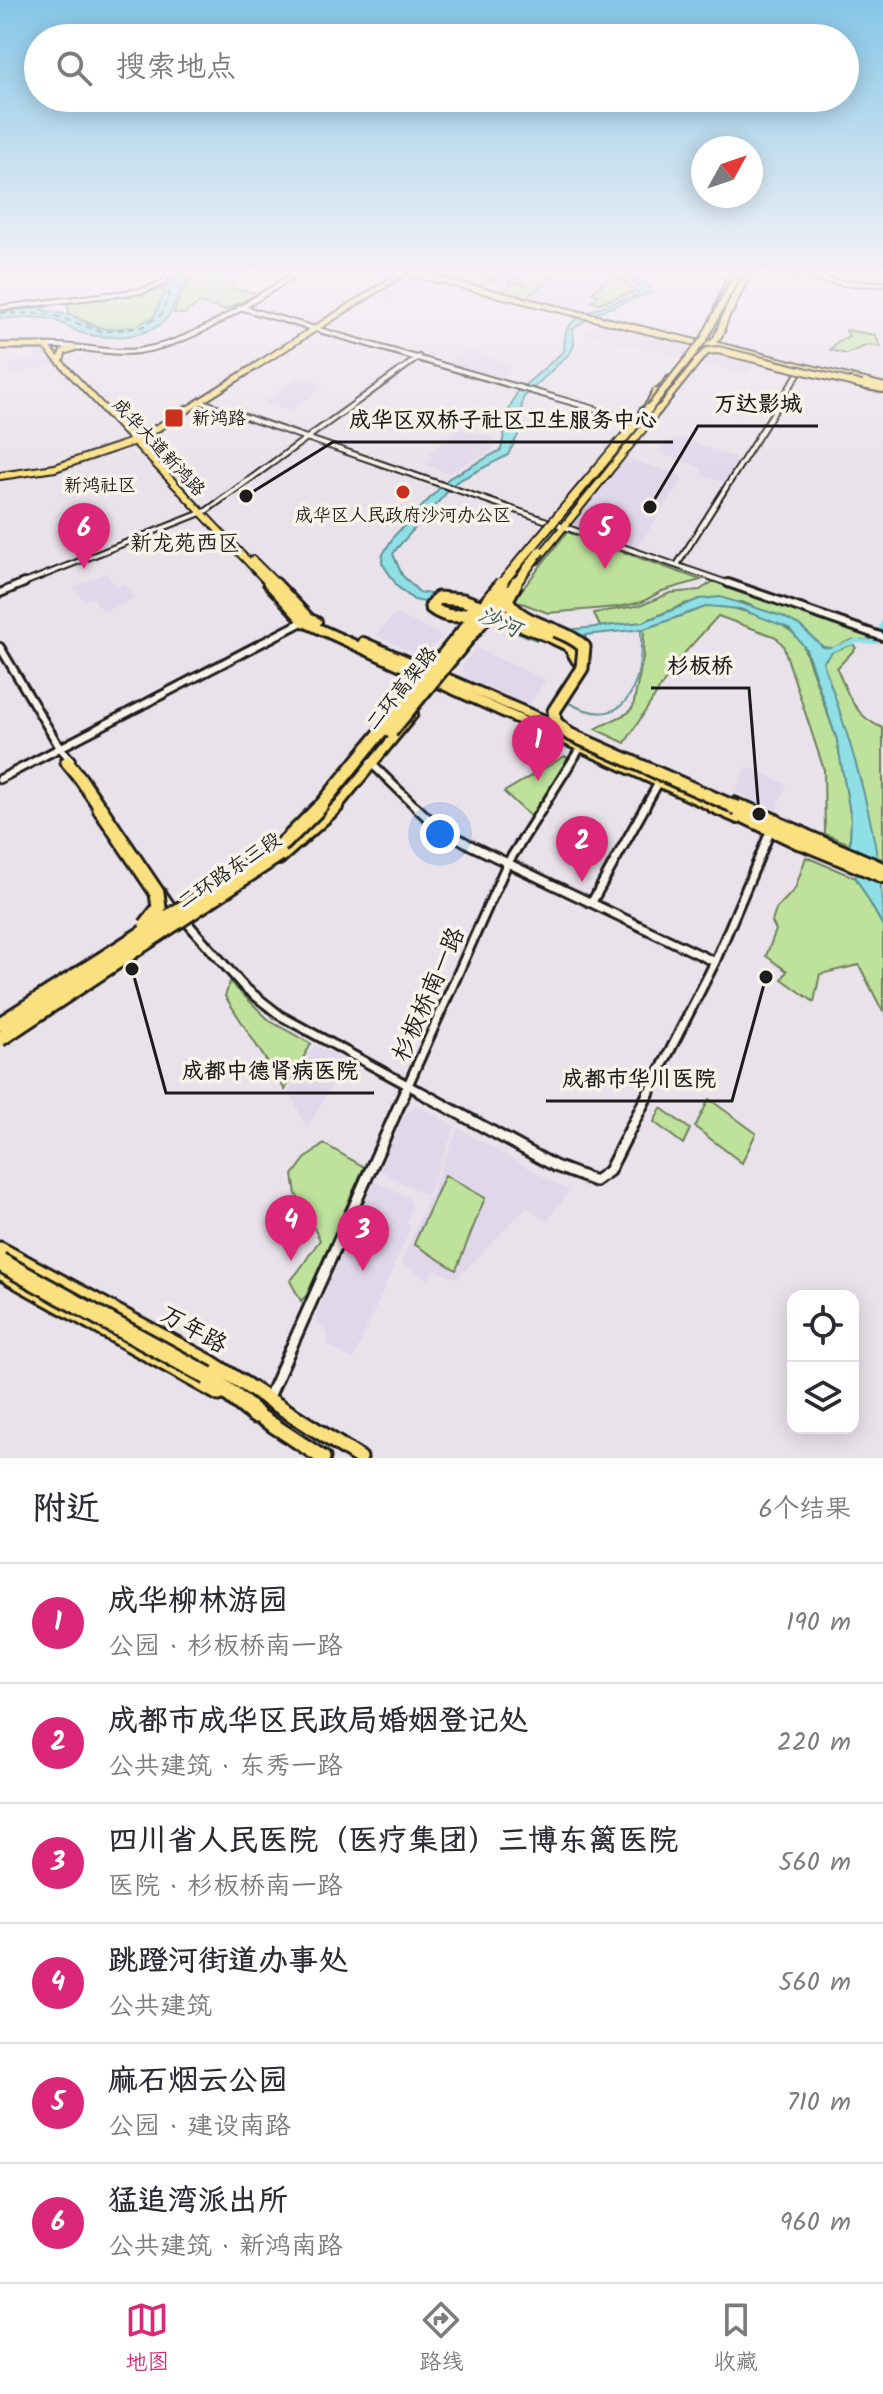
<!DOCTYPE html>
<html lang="zh">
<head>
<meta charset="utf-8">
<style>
	:root { --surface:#fff; --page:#f2f2f3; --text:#2b2b33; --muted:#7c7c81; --line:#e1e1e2; --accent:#db2777 }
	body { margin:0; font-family:Kalam,"LXGW WenKai TC",sans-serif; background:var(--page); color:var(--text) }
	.controls { position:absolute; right:24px; bottom:24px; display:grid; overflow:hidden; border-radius:16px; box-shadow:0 4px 20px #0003 }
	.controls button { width:72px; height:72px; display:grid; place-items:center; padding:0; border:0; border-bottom:2px solid var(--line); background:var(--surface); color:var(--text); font:40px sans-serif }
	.compass { position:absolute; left:691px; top:136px; width:72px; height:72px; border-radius:50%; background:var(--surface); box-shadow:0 4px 20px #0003; rotate:50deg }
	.you { position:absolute; left:440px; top:834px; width:28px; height:28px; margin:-20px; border:6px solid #fff; border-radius:50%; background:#1a73e8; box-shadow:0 0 0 12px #1a73e833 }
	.badge { display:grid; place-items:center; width:52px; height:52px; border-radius:50%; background:var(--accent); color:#fff; font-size:26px; font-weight:700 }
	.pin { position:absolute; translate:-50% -66px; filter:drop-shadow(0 2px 4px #0008) }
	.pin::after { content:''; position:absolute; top:42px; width:28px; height:24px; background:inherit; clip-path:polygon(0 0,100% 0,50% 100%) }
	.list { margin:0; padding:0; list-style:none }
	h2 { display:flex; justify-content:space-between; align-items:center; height:104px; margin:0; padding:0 32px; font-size:34px }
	h2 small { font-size:26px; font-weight:400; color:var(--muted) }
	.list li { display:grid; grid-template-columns:52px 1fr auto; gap:24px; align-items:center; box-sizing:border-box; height:120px; padding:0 32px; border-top:2px solid var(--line) }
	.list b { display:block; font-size:30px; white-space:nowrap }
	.list p { margin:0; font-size:26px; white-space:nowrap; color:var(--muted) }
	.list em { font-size:26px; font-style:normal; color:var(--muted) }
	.icon { flex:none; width:44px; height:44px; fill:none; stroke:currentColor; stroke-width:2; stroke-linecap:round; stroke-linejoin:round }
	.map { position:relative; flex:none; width:883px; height:1458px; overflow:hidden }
	.search { position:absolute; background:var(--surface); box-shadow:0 4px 20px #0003; left:24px; right:24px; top:24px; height:88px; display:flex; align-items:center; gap:20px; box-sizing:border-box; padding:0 28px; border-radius:44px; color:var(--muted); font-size:30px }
	.sheet { height:824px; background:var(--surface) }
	nav { display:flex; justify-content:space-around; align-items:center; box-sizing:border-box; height:112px; border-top:2px solid var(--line); background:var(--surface); font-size:22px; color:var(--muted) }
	nav a { display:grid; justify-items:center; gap:4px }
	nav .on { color:var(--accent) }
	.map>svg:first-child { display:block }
</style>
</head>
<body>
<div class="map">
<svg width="883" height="1458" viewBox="0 0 883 1458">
	<rect width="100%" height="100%" fill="#eae2ea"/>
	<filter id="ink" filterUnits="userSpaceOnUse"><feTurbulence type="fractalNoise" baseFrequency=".0125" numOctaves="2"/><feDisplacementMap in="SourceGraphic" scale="16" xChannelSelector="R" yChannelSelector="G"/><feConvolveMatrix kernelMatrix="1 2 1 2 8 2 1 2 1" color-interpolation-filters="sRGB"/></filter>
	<g filter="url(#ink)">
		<!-- built -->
		<path fill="#e1d7eb" d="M422 273H615L593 293 599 295 593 301 600 303 578 311Z
			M405 274 434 281 399 305 368 297Z
			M599 320 691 343 693 345 682 359 581 333Z
			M463 349 515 364 504 376 497 377 445 363Z
			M46 351 58 365 11 374 10 363 34 359 35 354Z
			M713 352 756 360 747 374 703 364Z
			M299 377 326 386 289 412 264 402Z
			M457 428 495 438 493 450 448 473 425 464 433 456 429 454Z
			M680 438 739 459 724 482 701 475 702 468 657 452 663 444Z
			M625 458 680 475 682 480 637 548 575 528 572 524Z
			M106 573 117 586 124 584 135 598 104 612 93 598 84 601 74 587Z
			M395 614 444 635 424 657 375 635Z
			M476 648 546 680 529 705 466 678 461 667Z
			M746 766 787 784 776 810 735 792Z
			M315 1045 346 1061 307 1129 289 1091Z
			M415 1106 421 1107 455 1127 427 1196 379 1170 404 1116Z
			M458 1128 569 1191 547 1222 527 1207 457 1279 434 1270 429 1280 401 1263Z
			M375 1181 409 1198 412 1205 407 1223 411 1227 353 1360 327 1345 329 1338 315 1316Z"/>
		<!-- green -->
		<path fill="#bee29c" stroke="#6d7f5c" stroke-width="2" d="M196 273H236L232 289 258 293 225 310 199 303 184 314 174 313 182 292Z
			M433 273 457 280 467 273 476 275 480 273H557L526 298 501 292 509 286V282L528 285 509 277 481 273 486 277 496 279 478 286 430 275Z
			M615 273 636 291 600 303 592 301 599 295 592 293Z
			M166 289 154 317C121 339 100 329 69 314L68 303Z
			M846 330 875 335 881 347 868 345 846 354 830 350 837 342 849 336Z
			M567 532 701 580 662 591 642 602 617 607 548 613 514 600Z
			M714 581 875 637 869 640H852L830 649 823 647 799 625 742 602 687 603 643 622 600 627 594 613 642 605 670 593 700 590Z
			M708 606H726L774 620 800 637 837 740 851 818 850 844 825 834 824 770 783 645 776 637 718 616 678 660 625 743 595 729 628 713 633 707 643 658 644 629Z
			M853 644 856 648 837 668C847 694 856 718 883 728V859L876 857 861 784 823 662 831 652Z
			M565 756 569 759 531 817 504 792Z
			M806 857 856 878 883 926V1012L859 965 820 974 814 1002 782 979 787 971 766 956 776 930 772 922 776 909 795 889Z
			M230 982 270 1021 311 1044 285 1090 225 996Z
			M709 1099 756 1133 742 1163 695 1127Z
			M661 1108 690 1129 683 1144 654 1122Z
			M324 1144 364 1167 307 1295 301 1301 290 1281C302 1269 309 1254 320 1240L296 1194 293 1175 305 1159Z
			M445 1175 485 1198 456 1270 414 1244Z"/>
		<!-- water -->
		<path fill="#8ee0e6" stroke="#609295" stroke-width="2" d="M178 273H191C176 288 178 304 168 317 151 338 109 340 85 334 72 331 64 322 50 319 34 316 17 317 0 319V313L49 305 41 310 71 315 93 327 106 329 134 327 154 317 168 284Z
			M621 273C633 273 641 280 650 289V293L596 313 573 329 574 346 570 353 523 398 518 435 508 455 456 482 398 547 393 554 402 575 419 592 462 600 558 631 643 622 699 599 720 597 782 616 799 625 823 647 832 648 833 651 823 662C851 742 883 841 883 926L856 878 850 844 851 818 837 740 806 649 789 628 740 609 708 606 644 629 536 640 461 609 414 600 398 587 382 563 383 554 394 536 449 478 501 450 509 410 517 392 564 351C565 345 564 338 566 332 571 312 620 301 638 295L640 287Z"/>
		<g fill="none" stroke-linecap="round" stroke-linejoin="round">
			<!-- stream -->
			<path stroke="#609295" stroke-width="2" d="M567 702C629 736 643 681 641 629"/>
			<!-- canal -->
			<path stroke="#8ee0e6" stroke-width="4" d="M828 651 856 641 876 642 883 623"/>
			<!-- ferry -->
			<path stroke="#3e5759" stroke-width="2" stroke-dasharray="6 5" stroke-linecap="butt" d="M0 313 50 314 102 332 142 327 162 314 170 290 185 273"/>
			<!-- minor-far3 casing -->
			<g stroke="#1c1c1c" stroke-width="8">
				<path id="minor-far3" d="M781 273 843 283 883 284
					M239 307 647 424
					M0 308 142 291 163 283 170 273
					M45 346C76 344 107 355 138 351 196 343 248 302 298 273
					M202 402 733 585
					M677 565 803 366
					M19 585 206 511 419 357"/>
			</g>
			<!-- minor-far2 casing -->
			<g stroke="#1c1c1c" stroke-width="12">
				<path id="minor-far2" d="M728 583 883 637
					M0 593 24 583
					M0 647 60 748
					M60 748 71 760
					M363 755 418 809
					M0 779 306 620
					M542 809 581 747
					M644 809 659 782"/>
			</g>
			<!-- minor-far1 casing -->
			<g stroke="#1c1c1c" stroke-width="13">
				<path id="minor-far1" d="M416 807 433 823 470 845 715 962
					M161 892 175 912
					M592 902 645 807
					M184 919 244 987 281 1016 424 1094
					M404 1094 507 864 543 807
					M648 1094 715 962 770 832"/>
			</g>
			<!-- minor casing -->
			<g stroke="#1c1c1c" stroke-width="15">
				<path id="minor" d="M420 1092 555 1166 595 1181 609 1171 649 1092
					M269 1397 405 1092"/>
			</g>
			<!-- major-far4 casing -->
			<g stroke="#1c1c1c" stroke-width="9">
				<path id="major-far4" d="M411 273 706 345
					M717 309 732 273
					M730 311 748 273
					M708 343 883 386
					M0 346H45L106 411
					M61 359 63 352 74 348
					M185 411 403 273
					M643 411 669 379
					M658 411 722 331"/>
			</g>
			<!-- major-far3 casing -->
			<g stroke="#1c1c1c" stroke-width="10">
				<path id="major-far3" d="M104 409 270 585
					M642 412 645 409
					M0 476 55 468 138 440 188 409
					M253 560 278 585
					M537 560 659 409"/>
			</g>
			<!-- major-far2 casing -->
			<g stroke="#1c1c1c" stroke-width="14">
				<path id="major-far2" d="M268 583 304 622 718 809
					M276 583 310 619 317 622
					M363 642 560 727
					M734 802 750 809
					M335 809 413 714"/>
			</g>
			<!-- major-far1 casing -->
			<g stroke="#1c1c1c" stroke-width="16">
				<path id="major-far1" d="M713 807 738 818
					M745 807 776 820
					M799 832 883 868
					M795 841 883 877
					M279 859 337 807"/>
			</g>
			<!-- major casing -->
			<g stroke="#1c1c1c" stroke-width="19">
				<path id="major" d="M0 1249 210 1362 360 1458
					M0 1272 219 1394
					M256 1414 323 1458"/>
			</g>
			<!-- highway-far3 casing -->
			<g stroke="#1c1c1c" stroke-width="10">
				<path id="highway-far3" d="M718 336 739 282
					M862 385 883 389
					M651 401 656 392"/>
			</g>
			<!-- highway-far2 casing -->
			<g stroke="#1c1c1c" stroke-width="17">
				<path id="highway-far2" d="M548 635 569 645 578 660
					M67 762 80 778"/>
			</g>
			<!-- highway-far1 casing -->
			<g stroke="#1c1c1c" stroke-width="19">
				<path id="highway-far1" d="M736 812 799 842
					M773 822 802 834"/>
			</g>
			<!-- highway casing -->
			<g stroke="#1c1c1c" stroke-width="23">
				<path id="highway" d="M208 1376 255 1414"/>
			</g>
			<!-- minor-far3 -->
			<use href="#minor-far3" stroke="#f7f3e8" stroke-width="4"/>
			<!-- minor-far2 -->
			<use href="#minor-far2" stroke="#f7f3e8" stroke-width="6"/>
			<!-- minor-far1 -->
			<use href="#minor-far1" stroke="#f7f3e8" stroke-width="7"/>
			<!-- minor -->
			<use href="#minor" stroke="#f7f3e8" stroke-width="9"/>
			<!-- major-far4 -->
			<use href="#major-far4" stroke="#fbe080" stroke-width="5"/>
			<!-- major-far3 -->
			<use href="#major-far3" stroke="#fbe080" stroke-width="6"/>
			<!-- major-far2 -->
			<use href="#major-far2" stroke="#fbe080" stroke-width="8"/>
			<!-- major-far1 -->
			<use href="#major-far1" stroke="#fbe080" stroke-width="10"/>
			<!-- major -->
			<use href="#major" stroke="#fbe080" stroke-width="13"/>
			<!-- highway-far3 -->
			<use href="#highway-far3" stroke="#fbe080" stroke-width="6"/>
			<!-- highway-far2 -->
			<use href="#highway-far2" stroke="#fbe080" stroke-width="11"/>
			<!-- highway-far1 -->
			<use href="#highway-far1" stroke="#fbe080" stroke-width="13"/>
			<!-- highway -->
			<use href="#highway" stroke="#fbe080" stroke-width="17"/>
			<!-- highway-bridge-far4 casing -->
			<g stroke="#1c1c1c" stroke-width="10" stroke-linecap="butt">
				<path id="highway-bridge-far4" d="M697 361 707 351 718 350 862 385
					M647 411 704 339 738 273"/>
			</g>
			<!-- highway-bridge-far3 casing -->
			<g stroke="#1c1c1c" stroke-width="12" stroke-linecap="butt">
				<path id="highway-bridge-far3" d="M500 585 648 409
					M515 585 540 551"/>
			</g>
			<!-- highway-bridge-far2 casing -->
			<g stroke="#1c1c1c" stroke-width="17" stroke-linecap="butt">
				<path id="highway-bridge-far2" d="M516 583 507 600C523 627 562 626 584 647L582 668 554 711 555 722 569 734 737 808
					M477 609C461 618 446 619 431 607L438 598 463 600 522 622
					M517 623 548 635
					M391 732 507 591
					M80 778 101 809
					M318 809 502 583"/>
			</g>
			<!-- highway-bridge-far1 casing -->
			<g stroke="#1c1c1c" stroke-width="19" stroke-linecap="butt">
				<path id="highway-bridge-far1" d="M99 807 157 893 159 908 146 925
					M734 807 737 808
					M0 1024 284 843 320 807
					M0 1039 280 854"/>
			</g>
			<!-- highway-bridge casing -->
			<g stroke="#1c1c1c" stroke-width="23" stroke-linecap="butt">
				<path id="highway-bridge" d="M0 1262 208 1376"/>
			</g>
			<!-- highway-bridge-far4 -->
			<use href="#highway-bridge-far4" stroke="#fbe080" stroke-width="6"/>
			<!-- highway-bridge-far3 -->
			<use href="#highway-bridge-far3" stroke="#fbe080" stroke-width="8"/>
			<!-- highway-bridge-far2 -->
			<use href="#highway-bridge-far2" stroke="#fbe080" stroke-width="11"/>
			<!-- highway-bridge-far1 -->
			<use href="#highway-bridge-far1" stroke="#fbe080" stroke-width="13"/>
			<!-- highway-bridge -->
			<use href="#highway-bridge" stroke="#fbe080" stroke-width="17"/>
		</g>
	</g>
	<!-- sky -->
	<linearGradient id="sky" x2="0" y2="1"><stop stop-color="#84c6e7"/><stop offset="0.57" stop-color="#f6f2f6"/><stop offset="1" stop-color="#f6f2f6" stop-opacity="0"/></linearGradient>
	<rect width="883" height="477" fill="url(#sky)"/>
	<!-- markers -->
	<g fill="#c8321e" stroke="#f7f3e8" stroke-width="3">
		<rect x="164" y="408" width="20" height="20" rx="4"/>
		<circle cx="403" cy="492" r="8"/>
	</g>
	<g text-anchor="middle" stroke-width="7" stroke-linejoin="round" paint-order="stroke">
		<!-- far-poi labels -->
		<g font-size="18" fill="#1c1c1c" stroke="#f7f3e8" text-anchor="start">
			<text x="192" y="424">新鸿路</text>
			<text x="403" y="521" text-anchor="middle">成华区人民政府沙河办公区</text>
		</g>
		<!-- far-street labels -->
		<g font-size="18" fill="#1c1c1c" stroke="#f7f3e8">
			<text transform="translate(159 447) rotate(47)" y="6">成华大道新鸿路</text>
		</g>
		<!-- far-neighbourhood labels -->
		<g font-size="18" fill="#1c1c1c" stroke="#f7f3e8">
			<text x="100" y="491">新鸿社区</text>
		</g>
		<!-- street labels -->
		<g font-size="20" fill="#1c1c1c" stroke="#f7f3e8">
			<text transform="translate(401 688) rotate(-51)" y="7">二环高架路</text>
			<text transform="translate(229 870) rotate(-34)" y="7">二环路东三段</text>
		</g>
		<!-- neighbourhood labels -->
		<g font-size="22" fill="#1c1c1c" stroke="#f7f3e8">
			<text x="185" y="550">新龙苑西区</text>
		</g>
		<!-- water labels -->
		<g font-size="22" font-style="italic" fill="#3e5759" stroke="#f7f3e8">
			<text transform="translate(500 621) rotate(24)" y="8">沙河</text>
		</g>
		<!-- near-street labels -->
		<g font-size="24" fill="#1c1c1c" stroke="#f7f3e8">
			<text transform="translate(428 994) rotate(-66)" y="8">杉板桥南一路</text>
			<text transform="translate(194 1329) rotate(29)" y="8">万年路</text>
		</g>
	</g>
	<!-- callouts -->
	<path fill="none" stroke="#1c1c1c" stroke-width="3" d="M650 507L698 426H818M246 496L333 442H673M759 814L749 688H651M132 969L166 1093H374M766 977L732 1101H546"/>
	<g fill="#1c1c1c" stroke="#f7f3e8" stroke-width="3">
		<circle cx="650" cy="507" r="8"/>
		<circle cx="246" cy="496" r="8"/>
		<circle cx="759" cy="814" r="8"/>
		<circle cx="132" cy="969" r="8"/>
		<circle cx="766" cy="977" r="8"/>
	</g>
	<g font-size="22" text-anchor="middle" font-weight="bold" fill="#1c1c1c" stroke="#f7f3e8" stroke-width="7" stroke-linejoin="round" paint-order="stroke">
		<text x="758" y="411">万达影城</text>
		<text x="503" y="427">成华区双桥子社区卫生服务中心</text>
		<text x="700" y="673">杉板桥</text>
		<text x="270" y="1078">成都中德肾病医院</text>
		<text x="639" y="1086">成都市华川医院</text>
	</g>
</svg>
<div class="controls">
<button><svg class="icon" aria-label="locate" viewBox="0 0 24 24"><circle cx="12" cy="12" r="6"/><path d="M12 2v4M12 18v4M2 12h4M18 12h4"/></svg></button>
<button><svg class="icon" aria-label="layers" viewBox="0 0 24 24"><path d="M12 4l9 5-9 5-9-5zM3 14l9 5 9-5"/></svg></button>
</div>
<svg class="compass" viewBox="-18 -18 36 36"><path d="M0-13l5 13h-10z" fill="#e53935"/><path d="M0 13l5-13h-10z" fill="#7c7c81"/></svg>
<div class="you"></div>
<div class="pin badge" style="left:538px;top:781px">1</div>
<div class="pin badge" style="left:582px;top:882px">2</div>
<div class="pin badge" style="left:363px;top:1271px">3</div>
<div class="pin badge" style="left:291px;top:1261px">4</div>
<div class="pin badge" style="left:605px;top:569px">5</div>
<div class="pin badge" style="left:84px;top:569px">6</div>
<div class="search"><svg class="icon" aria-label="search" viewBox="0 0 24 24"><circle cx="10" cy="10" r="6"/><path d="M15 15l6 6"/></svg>搜索地点</div>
</div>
<section class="sheet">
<h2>附近<small>6个结果</small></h2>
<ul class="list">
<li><span class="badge">1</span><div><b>成华柳林游园</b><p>公园 · 杉板桥南一路</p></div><em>190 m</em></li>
<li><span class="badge">2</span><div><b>成都市成华区民政局婚姻登记处</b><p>公共建筑 · 东秀一路</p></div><em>220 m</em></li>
<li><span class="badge">3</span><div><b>四川省人民医院（医疗集团）三博东篱医院</b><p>医院 · 杉板桥南一路</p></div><em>560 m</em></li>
<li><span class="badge">4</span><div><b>跳蹬河街道办事处</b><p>公共建筑</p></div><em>560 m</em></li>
<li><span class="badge">5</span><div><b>麻石烟云公园</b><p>公园 · 建设南路</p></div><em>710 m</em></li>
<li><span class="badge">6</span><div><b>猛追湾派出所</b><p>公共建筑 · 新鸿南路</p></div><em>960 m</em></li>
</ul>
</section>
<nav>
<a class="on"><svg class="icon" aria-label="map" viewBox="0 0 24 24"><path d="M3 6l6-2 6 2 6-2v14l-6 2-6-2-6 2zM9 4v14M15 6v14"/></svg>地图</a>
<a><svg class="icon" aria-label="directions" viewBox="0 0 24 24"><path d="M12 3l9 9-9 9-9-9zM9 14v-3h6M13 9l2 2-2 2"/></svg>路线</a>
<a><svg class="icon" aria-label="saved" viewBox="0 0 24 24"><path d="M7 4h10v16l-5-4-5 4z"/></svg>收藏</a>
</nav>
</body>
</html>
